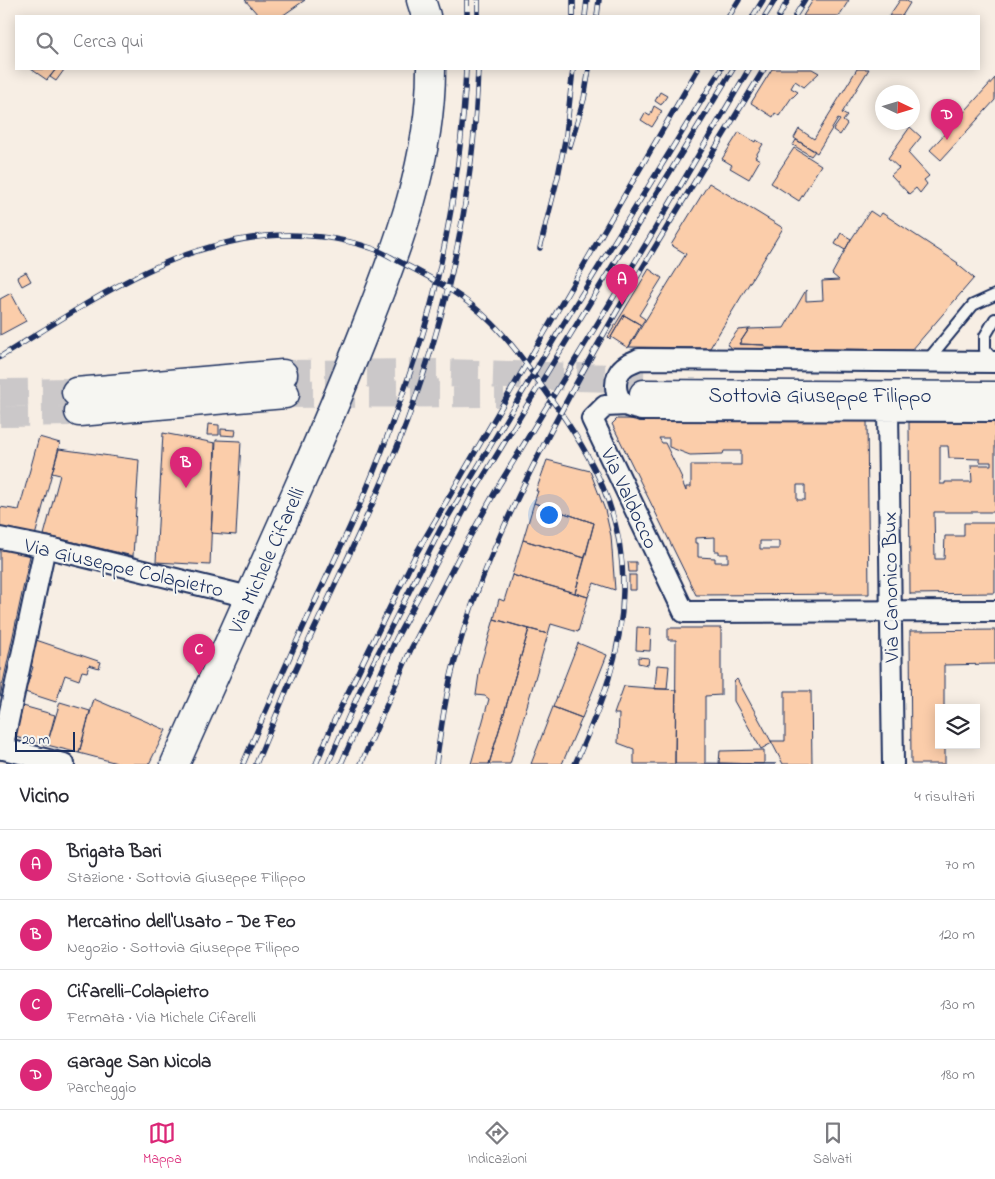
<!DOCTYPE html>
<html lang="it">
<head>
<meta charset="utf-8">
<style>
	:root { --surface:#fff; --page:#f7f7f7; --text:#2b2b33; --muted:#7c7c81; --line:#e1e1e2; --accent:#db2777 }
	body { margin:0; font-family:"Indie Flower",sans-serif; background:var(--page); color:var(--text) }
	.controls { position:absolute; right:15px; bottom:15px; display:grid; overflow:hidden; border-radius:0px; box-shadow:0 2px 12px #0003 }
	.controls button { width:45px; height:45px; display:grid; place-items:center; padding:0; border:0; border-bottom:1px solid var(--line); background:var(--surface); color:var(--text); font:25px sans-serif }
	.compass { position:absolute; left:875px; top:85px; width:45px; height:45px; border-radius:50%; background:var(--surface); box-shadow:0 2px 12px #0003; rotate:94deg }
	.scale { position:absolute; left:15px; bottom:12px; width:60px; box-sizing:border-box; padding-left:5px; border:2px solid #1b2f5e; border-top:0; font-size:14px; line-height:18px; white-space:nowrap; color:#1b2f5e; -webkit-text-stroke:4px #f6f6f2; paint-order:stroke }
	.you { position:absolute; left:548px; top:514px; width:18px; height:18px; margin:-12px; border:4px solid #fff; border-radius:50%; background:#1a73e8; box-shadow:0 0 0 8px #1a73e833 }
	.badge { display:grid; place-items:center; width:32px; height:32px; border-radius:50%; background:var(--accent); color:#fff; font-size:16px; font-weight:700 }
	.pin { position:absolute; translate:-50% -41px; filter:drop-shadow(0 1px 2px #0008) }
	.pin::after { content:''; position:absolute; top:26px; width:18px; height:15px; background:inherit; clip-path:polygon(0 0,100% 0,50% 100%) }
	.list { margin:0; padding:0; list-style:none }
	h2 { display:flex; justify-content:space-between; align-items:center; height:65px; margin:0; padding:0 20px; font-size:21px }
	h2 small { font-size:16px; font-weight:400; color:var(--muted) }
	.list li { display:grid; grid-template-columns:32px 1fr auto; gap:15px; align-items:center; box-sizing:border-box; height:70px; padding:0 20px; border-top:1px solid var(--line) }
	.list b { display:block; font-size:19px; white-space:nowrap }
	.list p { margin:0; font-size:16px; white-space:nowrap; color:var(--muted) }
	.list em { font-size:16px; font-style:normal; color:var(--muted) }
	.icon { flex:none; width:28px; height:28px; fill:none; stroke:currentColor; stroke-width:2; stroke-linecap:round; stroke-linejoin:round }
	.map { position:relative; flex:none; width:995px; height:764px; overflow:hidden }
	.search { position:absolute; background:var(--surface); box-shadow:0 2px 12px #0003; left:15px; right:15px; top:15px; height:55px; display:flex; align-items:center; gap:12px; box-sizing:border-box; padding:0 18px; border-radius:0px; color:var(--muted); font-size:19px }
	.sheet { height:345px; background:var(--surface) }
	nav { display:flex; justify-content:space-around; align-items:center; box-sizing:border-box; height:70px; border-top:1px solid var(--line); background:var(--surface); font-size:14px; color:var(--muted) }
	nav a { display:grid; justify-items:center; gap:2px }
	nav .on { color:var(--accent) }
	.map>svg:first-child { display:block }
</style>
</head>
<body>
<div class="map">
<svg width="995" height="764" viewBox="0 0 995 764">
	<rect width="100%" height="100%" fill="#f7eee4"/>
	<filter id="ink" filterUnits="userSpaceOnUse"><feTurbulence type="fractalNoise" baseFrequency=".02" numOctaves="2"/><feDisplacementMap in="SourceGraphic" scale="10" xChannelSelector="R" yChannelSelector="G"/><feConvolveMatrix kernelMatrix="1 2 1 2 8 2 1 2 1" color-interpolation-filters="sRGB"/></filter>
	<g filter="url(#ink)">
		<!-- building -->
		<path fill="#fbcdaa" stroke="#1b2f5e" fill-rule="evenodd" d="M245 0H305L282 16H259Z
			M813 0H849L839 16H803Z
			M900 0H905L910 3 902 16H889Z
			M31 69H56L47 80Z
			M56 69 64 70 56 81 50 77Z
			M772 69H812L819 73 804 87 795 81 791 88 798 92 793 97H792L779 116 775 113 773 117 751 103Z
			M857 69H869L842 113 847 116 843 121 847 124 840 135 833 130 840 120 838 119 817 153 794 138 799 129 814 139Z
			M995 78V100L941 160 930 150Z
			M660 92 667 96 661 105 655 101Z
			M654 106 662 111 652 127 641 120 645 113 650 116Z
			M910 127 921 137 908 153 929 176 924 180 927 184 920 193 916 188 909 194 891 175 899 168 888 158Z
			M739 132 755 142 756 140 763 144 755 157 760 160 749 179 730 168 732 165 722 159Z
			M796 140 815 151 811 156 793 145Z
			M794 148 821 165 799 201 771 183Z
			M709 183 783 228 710 348 629 347 686 254 671 245Z
			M870 211 879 217 882 213 958 263 957 264 974 278 912 350 764 348 765 345 739 344 749 329 784 328 806 290V301L823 300 822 281 839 280 832 274 850 241Z
			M841 233 851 239 845 250 835 244Z
			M649 269 662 278 639 315 645 319 641 325 624 315 610 339 608 337Z
			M26 272 31 281 22 286 17 277Z
			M11 293 26 321 0 335V299Z
			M624 315 641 325 628 348 611 337Z
			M749 329 739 344 765 345 764 351H731V347L727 345 738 330Z
			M617 419 867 420 869 594 696 595 612 424ZM659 438H669V447L690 455 723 454 724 451H741V465H691V487H686V491L681 479 682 478 665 443H662ZM797 485H805V500H797ZM715 537V551H719V554H728V562H715V558L698 557V543H695V538ZM760 541H779V549H760Z
			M909 422H995V512H934L935 559H944L945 536H964V523H995V593L910 594ZM940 446H948L949 458 980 459V462H991V465H971L972 482H945V484H940Z
			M208 424 219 425V435H207Z
			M221 429 236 430 235 436 221 435Z
			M163 433 215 443 210 565 156 562Z
			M39 437 60 443 35 536 0 529V507L19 510Z
			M216 440 241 441 236 535 211 533Z
			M59 449 139 460 133 556 44 535 60 475 52 473Z
			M547 460 590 471 605 510 611 536 615 590 594 583 588 597 575 593 594 523 534 503 538 491H536Z
			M534 503 594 523 585 558 523 540Z
			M523 540 585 558 575 593 512 575Z
			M0 542 31 551 0 697Z
			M628 562H636V572H629Z
			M512 575 588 597 578 632 551 624 548 634 494 619 499 599 504 601Z
			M629 575H636V590H629Z
			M494 619 529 629 489 764H471L489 699 485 696 476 695 480 667Z
			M637 627 651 628 650 651 636 650Z
			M668 628H721V695L705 696V763L776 764H675L676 640H668Z
			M529 629 548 634 510 764H489Z
			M995 630V664L944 665V708H939V745H945V764H911L910 631Z
			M36 640 101 662 99 668 89 665 87 672 82 671 79 680 65 675 56 702 25 692 33 667 31 666Z
			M578 643 607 655 582 718 553 707Z
			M638 657 649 658 648 665 638 663Z
			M657 665 669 666 667 689H655Z
			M737 679 772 743 761 749 734 701V682Z
			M624 686 676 690 675 764H634V749L618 743 619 714H614Z
			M785 691H811L812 764H783L771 741H785Z
			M94 699 166 730 149 764H121L79 753Z
			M60 702 90 711 79 753 47 745Z
			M23 706 55 715 47 745 15 737Z
			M553 707 582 718 562 764H531Z
			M764 750V764L719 763 720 751Z"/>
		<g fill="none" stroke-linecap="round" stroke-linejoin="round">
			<!-- secondary-tunnel -->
			<path stroke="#cbc8c9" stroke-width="28" stroke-dasharray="28 14" stroke-linecap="butt" d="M283 374 443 373 644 379
				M0 393 76 392
				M285 394 504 393
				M0 413 79 412"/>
			<!-- lane casing -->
			<g stroke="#1b2f5e" stroke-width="14">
				<path id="lane" d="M927 361 973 305 995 295
					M994 361 985 350V336L995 319"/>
			</g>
			<!-- street casing -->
			<g stroke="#1b2f5e" stroke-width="24">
				<path id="street" d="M995 362 639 359C634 362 628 363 624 367 613 376 613 397 626 405 630 408 637 408 641 410L995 411
					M626 405 605 406 592 419 684 612 995 611
					M888 411 893 764
					M0 538 45 547 249 597
					M0 748 64 764
					M2 749 45 547"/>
			</g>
			<!-- secondary casing -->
			<g stroke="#1b2f5e" stroke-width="31">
				<path id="secondary" d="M421 0 426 16
					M76 392 283 374
					M644 394 995 396
					M79 412 285 394
					M175 764C215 673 256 582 297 491 321 437 344 383 366 327 399 244 431 159 431 69"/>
			</g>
			<!-- lane -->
			<use href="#lane" stroke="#f6f6f2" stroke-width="10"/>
			<!-- street -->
			<use href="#street" stroke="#f6f6f2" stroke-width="20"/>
			<!-- secondary -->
			<use href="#secondary" stroke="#f6f6f2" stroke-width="28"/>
			<!-- rail casing -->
			<g stroke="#1b2f5e" stroke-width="5.5">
				<path id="rail" d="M467 0V16
					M478 0V16
					M573 16V0
					M585 16 587 0
					M597 16 599 0
					M729 16 739 0
					M753 16 763 0
					M765 16 775 0
					M779 16 788 0
					M795 16 805 0
					M570 146 584 99 589 69
					M540 248 558 176 566 135 573 69
					M0 357C84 306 165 246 266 236 301 233 341 237 374 249 383 252 392 258 402 263 434 279 466 297 492 323 514 345 531 371 549 396 593 457 624 513 623 591 622 656 601 705 575 764
					M243 764C267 707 292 651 318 595 342 544 367 492 386 440 404 390 423 340 435 289 452 216 463 143 466 69
					M256 764C268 735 280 706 292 677 327 600 365 525 397 447 445 327 474 198 478 69
					M316 764 334 721 417 552 698 69
					M328 764 364 681 440 530 556 336 721 69
					M341 764 396 639 474 492 733 69
					M361 764 411 649 464 547 499 485 649 239 749 69
					M436 764C441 728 446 692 456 657 475 586 507 518 540 452 607 320 687 195 764 69"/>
			</g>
			<!-- rail -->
			<use href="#rail" stroke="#f6f6f2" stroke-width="4" stroke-dasharray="11" stroke-linecap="butt"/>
		</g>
	</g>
	<g text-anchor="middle" stroke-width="4" stroke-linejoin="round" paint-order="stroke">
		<!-- street labels -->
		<g font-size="21" fill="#1b2f5e" stroke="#f6f6f2">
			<text x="820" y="402">Sottovia Giuseppe Filippo</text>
			<text transform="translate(630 498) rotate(65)" y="7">Via Valdocco</text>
			<text transform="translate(266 560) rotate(-66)" y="7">Via Michele Cifarelli</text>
			<text transform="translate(124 567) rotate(13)" y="7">Via Giuseppe Colapietro</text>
			<text transform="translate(890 587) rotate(-91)" y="7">Via Canonico Bux</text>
		</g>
	</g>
</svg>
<div class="controls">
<button><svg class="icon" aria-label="layers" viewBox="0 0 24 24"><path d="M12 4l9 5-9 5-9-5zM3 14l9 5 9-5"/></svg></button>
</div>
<svg class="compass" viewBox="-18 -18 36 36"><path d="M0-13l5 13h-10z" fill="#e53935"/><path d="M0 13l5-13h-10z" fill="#7c7c81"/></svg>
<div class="scale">20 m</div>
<div class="you"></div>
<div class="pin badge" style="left:622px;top:305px">A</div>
<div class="pin badge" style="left:186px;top:488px">B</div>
<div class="pin badge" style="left:199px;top:675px">C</div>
<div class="pin badge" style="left:947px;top:140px">D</div>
<div class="search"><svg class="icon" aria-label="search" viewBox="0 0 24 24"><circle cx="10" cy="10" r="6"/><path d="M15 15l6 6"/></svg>Cerca qui</div>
</div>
<section class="sheet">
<h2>Vicino<small>4 risultati</small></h2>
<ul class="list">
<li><span class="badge">A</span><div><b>Brigata Bari</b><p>Stazione · Sottovia Giuseppe Filippo</p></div><em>70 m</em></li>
<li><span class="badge">B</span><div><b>Mercatino dell'Usato - De Feo</b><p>Negozio · Sottovia Giuseppe Filippo</p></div><em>120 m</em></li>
<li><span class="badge">C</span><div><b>Cifarelli-Colapietro</b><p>Fermata · Via Michele Cifarelli</p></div><em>130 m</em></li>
<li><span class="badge">D</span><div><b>Garage San Nicola</b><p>Parcheggio</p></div><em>180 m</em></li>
</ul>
</section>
<nav>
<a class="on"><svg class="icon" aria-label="map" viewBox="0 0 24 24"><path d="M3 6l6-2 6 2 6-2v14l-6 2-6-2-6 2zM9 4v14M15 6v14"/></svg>Mappa</a>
<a><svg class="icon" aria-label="directions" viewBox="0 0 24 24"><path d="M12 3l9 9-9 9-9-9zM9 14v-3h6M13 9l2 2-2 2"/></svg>Indicazioni</a>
<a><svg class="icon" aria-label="saved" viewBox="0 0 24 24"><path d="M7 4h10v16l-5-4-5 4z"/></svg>Salvati</a>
</nav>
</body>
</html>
